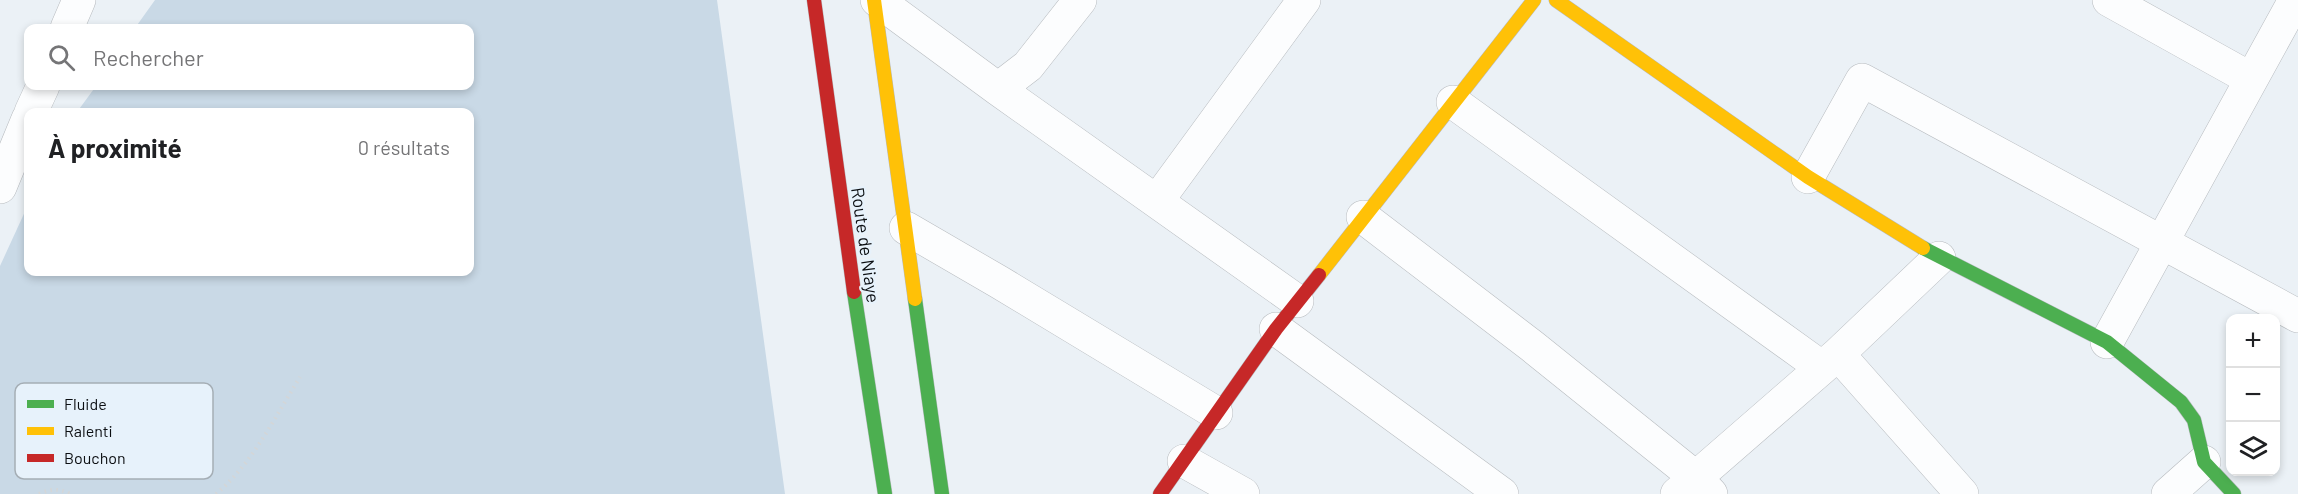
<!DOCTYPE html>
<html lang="fr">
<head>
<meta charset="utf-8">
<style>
	:root { --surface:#fff; --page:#f2f2f2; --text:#202124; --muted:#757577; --line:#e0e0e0 }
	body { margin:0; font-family:Barlow,sans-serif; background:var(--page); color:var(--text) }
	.controls { position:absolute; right:18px; bottom:18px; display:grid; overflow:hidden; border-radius:12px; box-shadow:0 3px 9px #0003 }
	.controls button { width:54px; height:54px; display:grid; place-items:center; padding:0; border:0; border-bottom:2px solid var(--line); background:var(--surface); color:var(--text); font:30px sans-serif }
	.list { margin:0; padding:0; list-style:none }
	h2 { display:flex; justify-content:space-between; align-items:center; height:78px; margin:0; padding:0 24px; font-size:26px }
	h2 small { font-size:20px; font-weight:400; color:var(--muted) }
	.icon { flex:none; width:33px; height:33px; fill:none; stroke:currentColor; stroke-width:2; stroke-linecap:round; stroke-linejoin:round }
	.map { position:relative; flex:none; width:2298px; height:494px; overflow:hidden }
	.search { position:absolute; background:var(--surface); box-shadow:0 3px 9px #0003; left:24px; top:24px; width:450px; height:66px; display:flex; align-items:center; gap:15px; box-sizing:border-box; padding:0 21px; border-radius:12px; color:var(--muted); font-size:22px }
	.panel { position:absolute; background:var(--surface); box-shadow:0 3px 9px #0003; left:24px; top:108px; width:450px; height:168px; border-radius:12px }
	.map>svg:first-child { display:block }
</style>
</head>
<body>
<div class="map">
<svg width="2298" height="494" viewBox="0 0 2298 494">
	<rect width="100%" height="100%" fill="#ebf1f6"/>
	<!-- green -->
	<path fill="#c9d9e6" d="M155 0H717L785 494H0V266L28 205V272H470V112H77L96 86H470V28H135Z"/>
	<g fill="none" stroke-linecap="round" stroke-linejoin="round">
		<!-- street casing -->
		<g stroke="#b7bbbf" stroke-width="34">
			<path id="street" d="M877 0 998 89 1297 301
				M2109 0 2251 79
				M67 28 79 0
				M998 89 1028 66 1080 0
				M1453 102 1821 367
				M31 112 43 86
				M1808 177 1862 80 2298 316
				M0 187 28 119
				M1157 201 1304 0
				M1363 217 1532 346 1695 477 1711 494
				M906 228 999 282 1216 413
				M1276 329 1502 494
				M2107 342 2295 0
				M1838 354 1962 494
				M1184 461 1243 494
				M1677 494 1838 354 1939 258
				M2168 494 2204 462"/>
		</g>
		<!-- fast casing -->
		<g stroke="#b7bbbf" stroke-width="15">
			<path id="fast" d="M1923 248 2107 342 2181 402 2194 420 2204 462 2234 494
				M854 292 885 494
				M915 299 942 494"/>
		</g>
		<!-- slow casing -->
		<g stroke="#b7bbbf" stroke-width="15">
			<path id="slow" d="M874 0 915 299
				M1556 0 1808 177 1923 248
				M1319 275 1534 0"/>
		</g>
		<!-- jam casing -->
		<g stroke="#b7bbbf" stroke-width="15">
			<path id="jam" d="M814 0 854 292
				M1160 494 1276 329 1319 275"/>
		</g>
		<!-- path -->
		<path stroke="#d4d6d7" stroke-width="4" stroke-dasharray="1.5 4.5" stroke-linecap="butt" d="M39 494C50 489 58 488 70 494
			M216 494C253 463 275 417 300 377"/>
		<!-- street -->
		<use href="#street" stroke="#fcfdfe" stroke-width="33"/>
		<!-- fast -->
		<use href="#fast" stroke="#4caf50" stroke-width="14"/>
		<!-- slow -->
		<use href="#slow" stroke="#ffc107" stroke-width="14"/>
		<!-- jam -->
		<use href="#jam" stroke="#c62828" stroke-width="14"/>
	</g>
	<g text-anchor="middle" stroke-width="4.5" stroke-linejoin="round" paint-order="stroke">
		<!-- street labels -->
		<g font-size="18" fill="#0c0f12" stroke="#e7f2fb">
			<text transform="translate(865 245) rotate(82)" y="6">Route de Niaye</text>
		</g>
	</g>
	<!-- legend -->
	<rect x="15" y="383" width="198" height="96" rx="9" fill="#e7f2fb" stroke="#a5aeb5" stroke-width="1.5"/>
	<rect x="27" y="400" width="27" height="8" fill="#4caf50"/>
	<rect x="27" y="427" width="27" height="8" fill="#ffc107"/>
	<rect x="27" y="454" width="27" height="8" fill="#c62828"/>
	<g font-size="16" fill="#0c0f12">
		<text x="64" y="410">Fluide</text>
		<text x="64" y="437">Ralenti</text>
		<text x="64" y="464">Bouchon</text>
	</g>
</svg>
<div class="controls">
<button>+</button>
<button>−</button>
<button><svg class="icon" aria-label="layers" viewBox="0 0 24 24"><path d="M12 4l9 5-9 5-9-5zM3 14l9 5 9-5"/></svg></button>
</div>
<div class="search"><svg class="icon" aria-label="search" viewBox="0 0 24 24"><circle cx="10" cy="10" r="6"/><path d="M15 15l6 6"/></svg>Rechercher</div>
<section class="panel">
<h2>À proximité<small>0 résultats</small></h2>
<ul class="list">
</ul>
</section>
</div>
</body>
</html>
